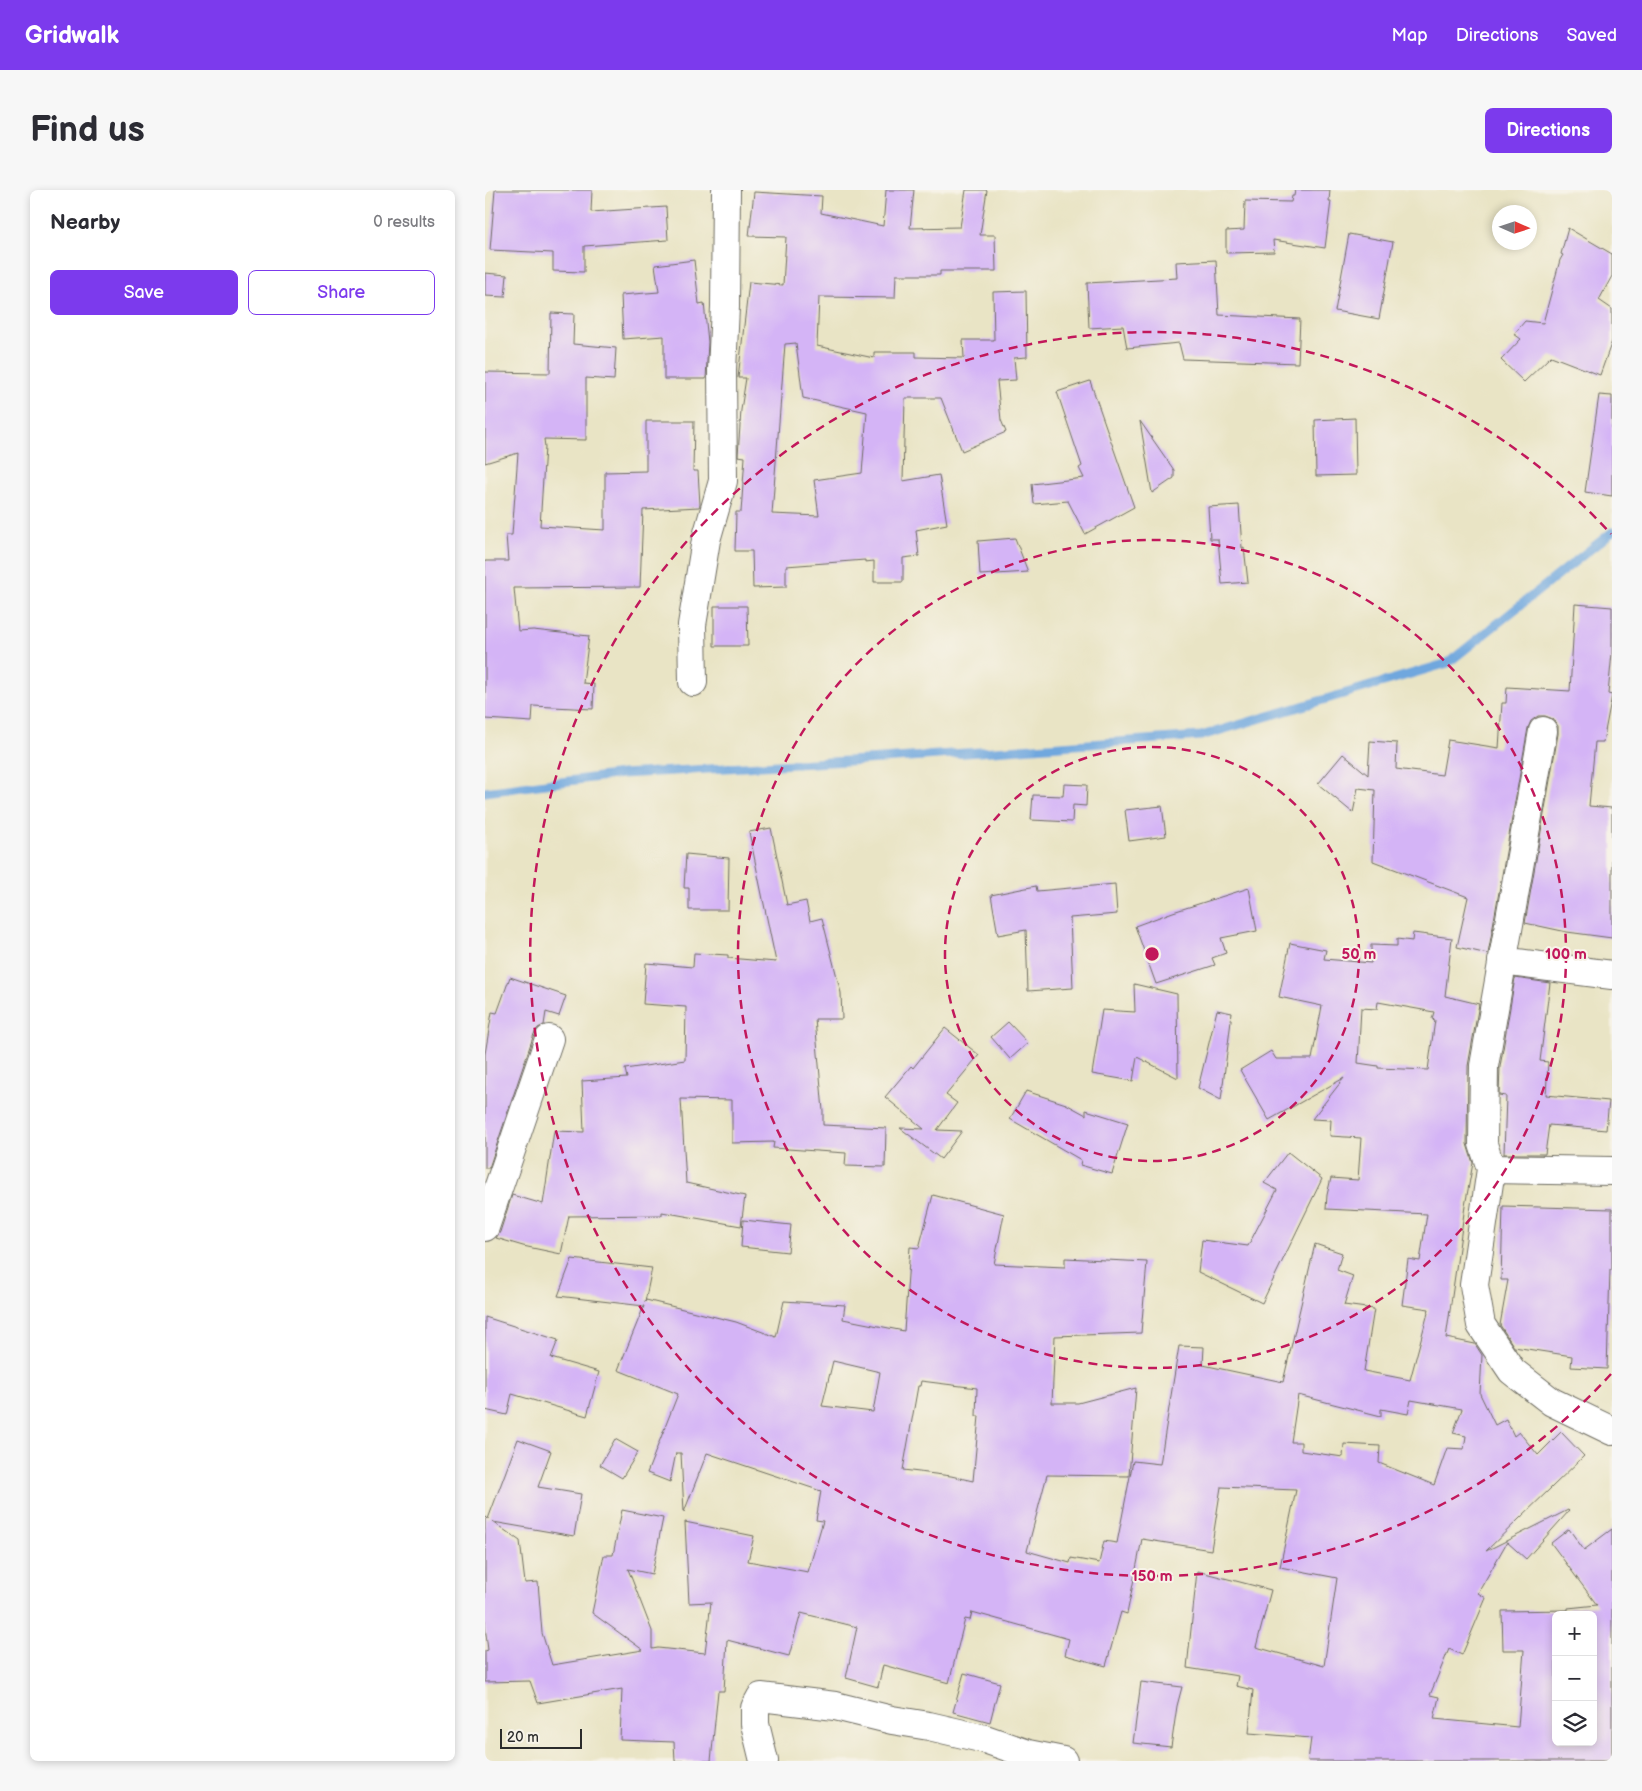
<!DOCTYPE html>
<html lang="en">
<head>
<meta charset="utf-8">
<style>
	:root { --surface:#fff; --page:#f7f7f7; --text:#2b2b33; --muted:#7c7c81; --line:#e1e1e2; --accent:#7c3aed }
	body { margin:0; font-family:"Balsamiq Sans",sans-serif; background:var(--page); color:var(--text) }
	.controls { position:absolute; right:15px; bottom:15px; display:grid; overflow:hidden; border-radius:8px; box-shadow:0 2px 8px #0003 }
	.controls button { width:45px; height:45px; display:grid; place-items:center; padding:0; border:0; border-bottom:1px solid var(--line); background:var(--surface); color:var(--text); font:25px sans-serif }
	.compass { position:absolute; left:1007px; top:15px; width:45px; height:45px; border-radius:50%; background:var(--surface); box-shadow:0 2px 8px #0003; rotate:93deg }
	.scale { position:absolute; left:15px; bottom:12px; width:82px; box-sizing:border-box; padding-left:5px; border:2px solid #2b2b2b; border-top:0; font-size:14px; line-height:18px; white-space:nowrap; color:#2b2b2b; -webkit-text-stroke:4px #f7f3e8; paint-order:stroke }
	.list { margin:0; padding:0; list-style:none }
	h2 { display:flex; justify-content:space-between; align-items:center; height:65px; margin:0; padding:0 20px; font-size:21px }
	h2 small { font-size:16px; font-weight:400; color:var(--muted) }
	.actions { display:flex; gap:10px; padding:15px 20px }
	.actions a { flex:1; padding:11px 0; border:1px solid var(--accent); border-radius:8px; text-align:center; font-size:18px; color:var(--accent) }
	.actions .main { background:var(--accent); color:#fff }
	.icon { flex:none; width:28px; height:28px; fill:none; stroke:currentColor; stroke-width:2; stroke-linecap:round; stroke-linejoin:round }
	.map { position:relative; flex:none; width:1127px; height:1571px; overflow:hidden; border-radius:8px }
	header { display:flex; align-items:center; gap:30px; box-sizing:border-box; height:70px; padding:0 25px; background:var(--accent); color:#fff }
	header strong { font-size:24px }
	nav { display:flex; gap:28px; margin-inline-start:auto; font-size:18px }
	.intro { display:flex; align-items:center; justify-content:space-between; box-sizing:border-box; height:120px; padding:0 30px }
	h1 { margin:0; font-size:35px }
	.button { padding:12px 22px; border-radius:8px; background:var(--accent); color:#fff; font-size:18px; font-weight:700 }
	main { display:flex; gap:30px; padding:0 30px }
	aside { flex:1; background:var(--surface); border-radius:8px; box-shadow:0 2px 8px #0003 }
	.map>svg:first-child { display:block }
</style>
</head>
<body>
<header>
<strong>Gridwalk</strong>
<nav><a>Map</a><a>Directions</a><a>Saved</a></nav>
</header>
<div class="intro"><h1>Find us</h1><a class="button">Directions</a></div>
<main>
<aside>
<h2>Nearby<small>0 results</small></h2>
<ul class="list">
</ul>
<div class="actions"><a class="main">Save</a><a>Share</a></div>
</aside>
<div class="map">
<svg width="1127" height="1571" viewBox="0 0 1127 1571">
	<rect width="100%" height="100%" fill="#f7f3e8"/>
	<filter id="ink" filterUnits="userSpaceOnUse"><feTurbulence type="fractalNoise" baseFrequency=".02" numOctaves="2"/><feDisplacementMap in="SourceGraphic" scale="10" xChannelSelector="R" yChannelSelector="G"/><feConvolveMatrix kernelMatrix="1 2 1 2 8 2 1 2 1" color-interpolation-filters="sRGB"/></filter>
	<filter id="wash" filterUnits="userSpaceOnUse"><feTurbulence type="fractalNoise" baseFrequency=".0096" numOctaves="4" result="noise"/><feDisplacementMap in="SourceGraphic" scale="20" xChannelSelector="R" yChannelSelector="G"/><feGaussianBlur stdDeviation="1.12" result="paint"/><feColorMatrix in="noise" values="0 0 0 0 0 0 0 0 0 0 0 0 0 0 0 0 0 1.4 0 .05"/><feComposite in="paint" operator="in"/></filter>
	<g filter="url(#wash)">
		<rect width="100%" height="100%" fill="#e9e4c5"/>
		<g fill="none" stroke-linecap="round" stroke-linejoin="round">
			<!-- stream -->
			<path stroke="#70a7de" stroke-width="9" d="M0 602 137 584 397 569 716 546 963 473 1127 342"/>
		</g>
		<g id="blocks">
			<!-- building -->
			<path fill="#d4b4f6" fill-rule="evenodd" d="M10 0H107L106 22 181 17 183 50 99 56V82L68 81V63L5 60Z
				M401 0H429L425 38 475 37 481 0H502L495 45H510L511 81H455V85H411L410 108 334 107 332 156 389 168V162H431V167L479 168 478 150H509L508 102 541 101 542 167 529 168 531 190 512 191 516 230 521 242 477 261 456 208H420L418 291 454 285 462 334 431 340 434 366 418 368V392H389V371L380 372V370L301 376V397L268 398 267 361H250L251 322H256L260 267 253 266 256 220 261 188H253L264 92 298 95 301 47 264 46 269 2 337 6 336 23 398 36ZM311 153 318 208 382 222 377 283 329 290 334 326 287 324 300 154Z
				M810 0H845L844 11H846L840 58 788 50 789 62 741 63V41L759 40 760 11 806 12 807 6H809Z
				M1083 38 1127 64V86L1114 110 1127 119V151L1115 185 1066 166 1039 192 1016 170 1036 149 1029 144 1040 131 1058 133 1075 70 1078 65 1076 64Z
				M864 44 908 52 894 129 850 121Z
				M209 70 214 114 219 113 223 152 221 189H179V146L138 149 136 105 174 102 170 75Z
				M731 70 734 125 815 129 813 173 698 169 694 153 642 158 638 136 604 138 602 93 692 88 691 72Z
				M0 83 22 85 20 107 0 106Z
				M66 123 89 124 88 154 131 158 129 190 101 188V250L59 249 60 257 55 336 120 340V282L161 281V231H209L208 281H213L215 315 214 317 158 320 155 397 29 398 33 441 48 440 104 446 98 493 109 494 108 519 48 516 47 532 0 529V371H23L21 345H27L33 263 0 273V182L65 183Z
				M605 191 649 317 600 344 583 311 549 314 547 294 599 288 594 278 597 276 572 202Z
				M1114 205 1127 206V306L1100 302Z
				M870 228 871 285 831 286 830 230Z
				M655 231 689 280V288L667 303Z
				M754 315 757 358 759 357 763 392 737 394 733 349H725L723 317Z
				M530 348 543 382 495 385 493 351Z
				M1090 414 1127 417V463L1123 504 1127 505 1118 552H1110L1104 616 1127 618V748L1082 742 1040 733 1073 544V536L1068 529 1060 526H1053L1046 531 1043 538 1003 764 972 757 983 707 888 671 890 600 873 598 868 623 833 594 858 564 883 585 885 551 912 553 911 579 957 585 963 550 1014 558 1017 513H1021L1022 497 1085 501Z
				M229 416H262L263 456H229Z
				M579 594 602 595 601 616 588 615 587 632 546 630 548 605 578 606Z
				M677 616 681 646 644 651 640 620Z
				M286 638 302 715 321 711 325 731 337 728 356 803 357 829H330L338 921V935L401 938 400 977 360 976 361 963 288 958 289 952 247 953V910L196 909 201 993 260 1006 256 1036 177 1022V1025L84 1026 76 1064 38 1056 11 1048 15 1042 27 1005 58 1014 69 941 99 942 97 891 142 888 140 879 200 870 201 817 158 814 161 773 208 777 209 763 243 765V768L291 772 264 642Z
				M201 664 244 668 243 720H204V698H199Z
				M630 694 632 724 585 728 588 798 543 801 541 740 513 745 506 705 551 696 552 701Z
				M764 698 772 741 736 748 741 763 727 768 730 775 671 794 650 736 688 722Z
				M928 743 967 748 960 806 994 814 983 876 982 954 988 973 980 1016 961 1148 990 1154 997 1165 995 1204 1010 1235 1021 1229 1029 1246 1034 1242 1053 1265 1076 1242 1099 1266 1001 1361 1083 1320 1084 1321 1041 1369 1022 1352 993 1403 1001 1408 977 1465 964 1459 945 1505 954 1507 949 1529 1033 1537 1039 1460H1018L1017 1421 1083 1420V1418L1112 1415 1066 1353 1084 1339 1099 1360 1127 1339V1571H823L826 1548 764 1543 768 1500 751 1496 753 1486 702 1478 712 1381 786 1400 771 1457 839 1476 852 1388 795 1377 811 1300 736 1297 726 1360 657 1349 642 1424 636 1422 621 1476 580 1465 584 1449 487 1422 485 1430 480 1429 464 1493 398 1475 393 1497 361 1488 372 1437 316 1423 304 1466 242 1450 239 1501H233L226 1571H190L189 1552 135 1550 137 1499 53 1513 45 1491 0 1492V1461L3 1460 0 1436V1326L3 1329 33 1249 66 1261 53 1297 96 1304 89 1346 8 1332 35 1351 40 1393 53 1392 57 1443 67 1475 158 1460 107 1423 119 1365H128L137 1320 178 1328 167 1384 143 1379 167 1441V1459L173 1458 220 1463 226 1412 204 1413 200 1332 269 1346 263 1371 323 1382 338 1331 331 1330 336 1301 222 1263 199 1322 196 1263H191L185 1292 162 1283 193 1204 133 1180 159 1116 73 1106 87 1069 167 1078 160 1112 161 1110 251 1132 291 1147 299 1111 360 1115 358 1129 419 1141 425 1057 434 1058 448 1005 519 1024 509 1074 580 1077V1068L662 1072 656 1143 570 1146 567 1213H593L651 1198 644 1286 562 1285 542 1361 585 1373 586 1368 614 1373 619 1351 632 1353 648 1271 675 1274 694 1156 719 1157 718 1175 798 1192 830 1054 857 1063 852 1080 868 1086 859 1115 889 1119 879 1181 925 1190 944 1119 917 1115 923 1069 935 1071 942 1024 841 1019 842 1005 846 988 873 990 876 948 845 946 846 930 827 929 859 888 784 930 755 880 786 861 791 869H827L837 816 794 807 805 753 841 760 839 769 886 773V755L912 756V749L927 751ZM893 812 949 822 947 829 950 830 943 880 893 878V876L873 873 876 818 892 819ZM348 1171 395 1182 388 1222 337 1216ZM436 1191 492 1198 491 1226H494L488 1291 466 1286 418 1280 433 1196H435ZM813 1205 896 1226V1219L923 1224 926 1210 977 1219 968 1243 981 1246 979 1259 962 1258 949 1295 894 1273 895 1256 859 1254 858 1267 816 1261V1252H806ZM1071 1425H1108V1552H1071Z
				M25 787 81 806 74 826 61 822 59 835 53 838 49 844 4 978H0V864L7 822 12 823Z
				M1030 788 1065 793 1055 871 1063 872 1061 905 1124 911 1121 940 1064 935 1060 964H1019L1021 906 1014 905 1015 877Z
				M649 794 692 804 693 888 652 867 648 891 607 884 617 820 650 822Z
				M732 820 747 823 736 910 713 898Z
				M523 832 543 853 525 869 506 847Z
				M460 838 494 865 461 905 472 913 452 940 477 941 456 969 415 938 439 939 400 907 426 876 428 878Z
				M541 901 581 914 601 925V920L643 933 627 984 595 975 596 970 525 929Z
				M803 962 837 989 777 1113 713 1082 717 1050 763 1056 792 1000 779 993Z
				M1018 1016 1127 1019V1080H1125L1122 1179 1086 1177 1087 1166 1029 1157 1015 1135 1023 1090H1016Z
				M258 1030 306 1035 303 1062 256 1057Z
				M0 1127 73 1150 66 1168 114 1182 102 1226 27 1204 22 1225 0 1220Z
				M130 1249 153 1262 137 1288 115 1275Z
				M479 1483 515 1493 505 1532 468 1522Z
				M656 1492 697 1497 692 1516 686 1557 648 1553Z"/>
		</g>
	</g>
	<g filter="url(#ink)">
		<use href="#blocks" fill-opacity="0" stroke="#6e6c61" stroke-width="1"/>
		<g fill="none" stroke-linecap="round" stroke-linejoin="round">
			<!-- street casing -->
			<g stroke="#6e6c61" stroke-width="30">
				<path id="street" d="M208 492 207 435 212 405 221 350 238 291 237 180 240 117 241 0
					M1058 541 999 876 998 954 1006 979 1127 981
					M1017 771 1127 785
					M1006 979 989 1095 996 1135 1027 1181 1067 1212 1127 1241
					M0 1037 64 849
					M279 1571 270 1534V1518L276 1507 350 1516 407 1530 444 1536 500 1549 543 1564 578 1571"/>
			</g>
			<!-- street -->
			<use href="#street" stroke="#fff" stroke-width="28"/>
		</g>
	</g>
	<!-- distance rings -->
	<g fill="none" stroke="#c2185b" stroke-width="2.5" stroke-dasharray="9 6">
		<circle cx="667" cy="764" r="207"/>
		<circle cx="667" cy="764" r="414"/>
		<path d="M1126 1184A622 622 0 1 1 1126 344"/>
	</g>
	<circle cx="667" cy="764" r="8" fill="#c2185b" stroke="#f7f3e8" stroke-width="2.5"/>
	<g font-size="15" text-anchor="middle" font-weight="bold" fill="#c2185b" stroke="#f7f3e8" stroke-width="4" stroke-linejoin="round" paint-order="stroke">
		<text x="874" y="769">50 m</text>
		<text x="1081" y="769">100 m</text>
		<text x="667" y="1391">150 m</text>
	</g>
</svg>
<div class="controls">
<button>+</button>
<button>−</button>
<button><svg class="icon" aria-label="layers" viewBox="0 0 24 24"><path d="M12 4l9 5-9 5-9-5zM3 14l9 5 9-5"/></svg></button>
</div>
<svg class="compass" viewBox="-18 -18 36 36"><path d="M0-13l5 13h-10z" fill="#e53935"/><path d="M0 13l5-13h-10z" fill="#7c7c81"/></svg>
<div class="scale">20 m</div>
</div>
</main>
</body>
</html>
